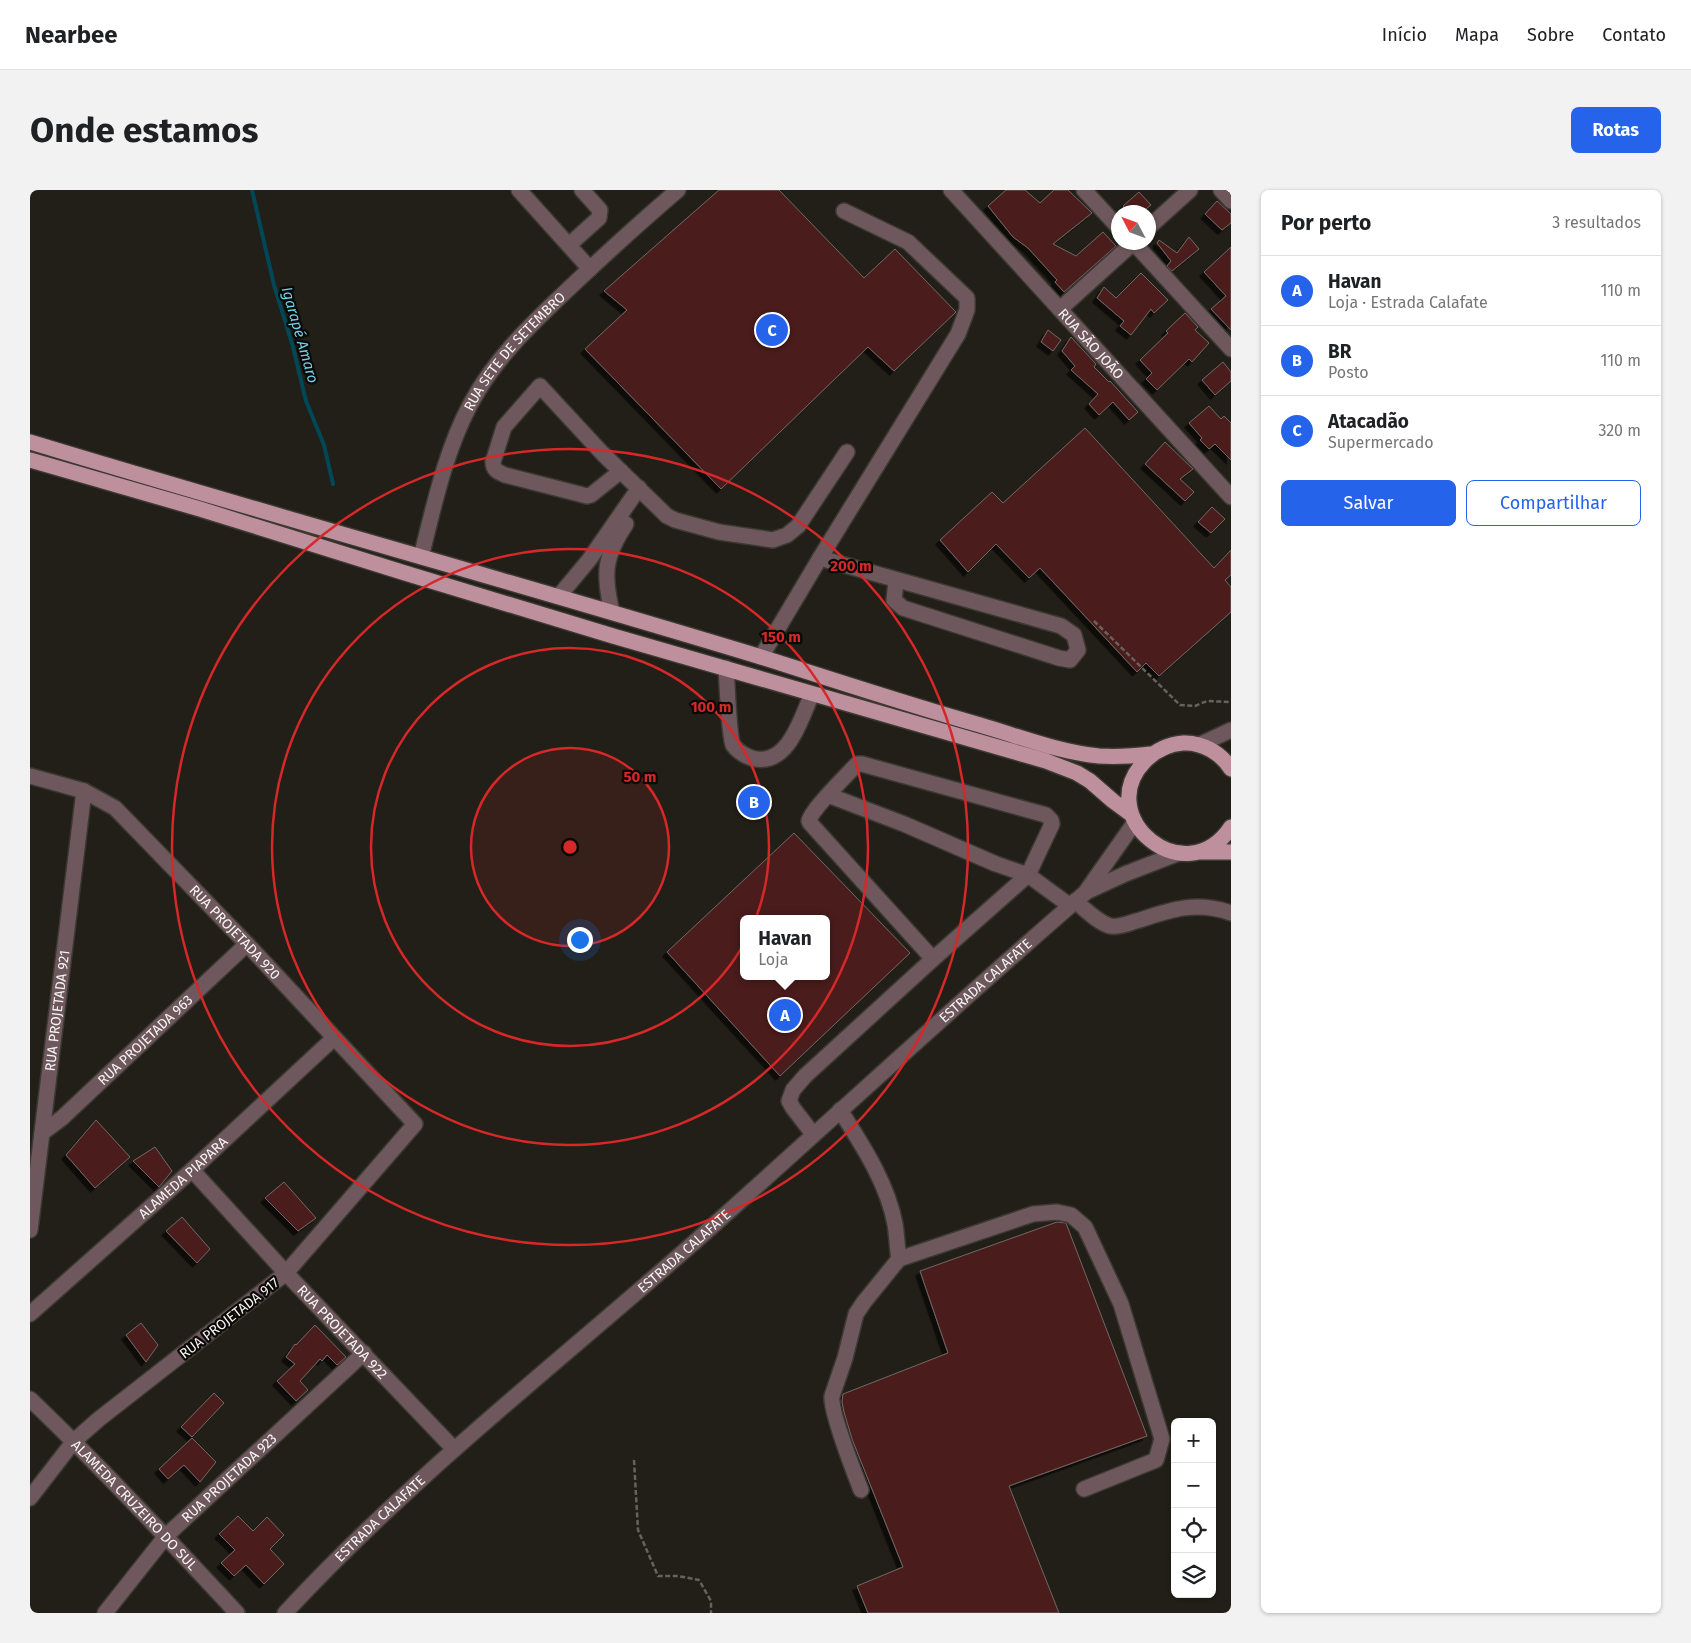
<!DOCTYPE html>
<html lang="pt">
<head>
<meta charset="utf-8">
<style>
	:root { --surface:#fff; --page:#f2f2f2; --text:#202124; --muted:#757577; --line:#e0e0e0; --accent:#2563eb }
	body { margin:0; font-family:"Fira Sans",sans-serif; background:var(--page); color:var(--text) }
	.controls { position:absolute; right:15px; bottom:15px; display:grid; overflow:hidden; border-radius:8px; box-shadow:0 1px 4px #0004 }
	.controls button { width:45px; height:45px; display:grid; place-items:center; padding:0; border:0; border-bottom:1px solid var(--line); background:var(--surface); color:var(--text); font:25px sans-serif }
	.compass { position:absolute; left:1081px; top:15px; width:45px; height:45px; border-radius:50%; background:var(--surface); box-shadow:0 1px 4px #0004; rotate:311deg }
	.you { position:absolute; left:549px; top:749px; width:18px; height:18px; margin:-12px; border:4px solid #fff; border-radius:50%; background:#1a73e8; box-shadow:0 0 0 8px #1a73e833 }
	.badge { display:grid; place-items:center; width:32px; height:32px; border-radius:50%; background:var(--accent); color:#fff; font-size:16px; font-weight:700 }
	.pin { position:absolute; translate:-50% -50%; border:2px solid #fff; box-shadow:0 1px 5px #0006 }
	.popup { position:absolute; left:710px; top:725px; width:90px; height:65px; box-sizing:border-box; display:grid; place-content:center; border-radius:8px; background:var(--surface); filter:drop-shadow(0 1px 4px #0005); font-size:16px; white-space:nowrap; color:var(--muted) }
	.popup b { font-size:19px; color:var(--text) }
	.popup::after { content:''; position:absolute; left:50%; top:100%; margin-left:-10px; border:10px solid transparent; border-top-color:var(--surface) }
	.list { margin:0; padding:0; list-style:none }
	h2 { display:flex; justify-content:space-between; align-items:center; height:65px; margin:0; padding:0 20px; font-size:21px }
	h2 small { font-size:16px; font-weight:400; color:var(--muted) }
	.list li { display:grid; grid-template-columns:32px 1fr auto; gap:15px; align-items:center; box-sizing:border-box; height:70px; padding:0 20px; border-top:1px solid var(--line) }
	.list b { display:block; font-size:19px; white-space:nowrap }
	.list p { margin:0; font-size:16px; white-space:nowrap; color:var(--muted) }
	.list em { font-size:16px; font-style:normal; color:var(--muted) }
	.actions { display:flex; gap:10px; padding:15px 20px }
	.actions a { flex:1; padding:11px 0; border:1px solid var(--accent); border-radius:8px; text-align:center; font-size:18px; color:var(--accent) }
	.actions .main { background:var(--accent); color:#fff }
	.icon { flex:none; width:28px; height:28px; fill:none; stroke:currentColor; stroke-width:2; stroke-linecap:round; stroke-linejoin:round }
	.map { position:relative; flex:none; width:1201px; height:1423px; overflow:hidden; border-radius:8px }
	header { display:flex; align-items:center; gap:30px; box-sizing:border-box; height:70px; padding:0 25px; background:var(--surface); border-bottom:1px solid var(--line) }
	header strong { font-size:24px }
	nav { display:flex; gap:28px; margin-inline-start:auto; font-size:18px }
	.intro { display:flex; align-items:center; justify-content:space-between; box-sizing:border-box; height:120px; padding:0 30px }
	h1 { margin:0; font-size:35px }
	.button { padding:12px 22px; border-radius:8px; background:var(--accent); color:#fff; font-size:18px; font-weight:700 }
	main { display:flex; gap:30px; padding:0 30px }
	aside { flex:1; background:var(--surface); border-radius:8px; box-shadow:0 1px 4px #0004 }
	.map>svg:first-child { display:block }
</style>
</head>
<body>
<header>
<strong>Nearbee</strong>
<nav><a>Início</a><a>Mapa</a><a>Sobre</a><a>Contato</a></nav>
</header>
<div class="intro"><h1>Onde estamos</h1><a class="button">Rotas</a></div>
<main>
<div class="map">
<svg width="1201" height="1423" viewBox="0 0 1201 1423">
	<defs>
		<filter id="shadow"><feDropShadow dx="-4.5" dy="4.5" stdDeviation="0" flood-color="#0009"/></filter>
	</defs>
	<rect width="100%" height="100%" fill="#211f17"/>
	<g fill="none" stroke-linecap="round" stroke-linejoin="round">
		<!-- stream -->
		<path stroke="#004857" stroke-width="4" d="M222 0 244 95 263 157 276 211 294 255 303 294"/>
	</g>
	<!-- building -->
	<path fill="#4b1f1d" stroke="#726766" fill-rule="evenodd" filter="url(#shadow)" d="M689 0H749L834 88 865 59 926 122 864 181 838 157 691 299 555 159 597 120 574 101Z
		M976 0H995L1010 13 1024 0H1038L1062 23 1023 54 1046 66 1073 42 1086 56 1034 102 1025 92 1027 90 998 58 983 47 958 16Z
		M1109 2 1121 15 1112 22H1099L1093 16Z
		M1187 11 1201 24V33L1192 40 1175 24Z
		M1159 47 1169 59 1142 81 1137 76 1141 71 1127 53 1129 50 1147 63Z
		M1201 57V140L1181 119 1196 106 1174 82Z
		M1111 83 1138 110 1124 123 1121 119 1101 145 1090 136 1094 131 1067 108 1074 97 1086 108Z
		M1155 123 1168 137 1165 140 1179 153 1162 172 1159 169 1127 200 1116 189 1122 183 1110 170 1138 143 1136 141Z
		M1018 140 1031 150 1023 161 1011 152Z
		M1041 147 1066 174 1064 177 1079 192 1080 191 1108 222 1099 230 1083 212 1069 225 1059 214 1068 204 1041 180 1045 176 1032 161Z
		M1193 172 1201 182V191L1185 205 1172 190Z
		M1179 216 1191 229 1194 226 1201 233V270L1185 254 1179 259 1170 250 1172 248 1159 233Z
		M1055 238 1184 378 1201 360V385L1195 390 1201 397V422L1129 486 1116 473 1107 482 1010 378 999 388 966 354 938 382 910 350 962 302 973 313Z
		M1135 252 1163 279 1150 289 1164 302 1155 311 1115 274Z
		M1182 317 1195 329 1181 343 1168 332Z
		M764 643 880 763 750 886 637 762ZM714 729H796V786H714Z
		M66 930 100 967 65 998 36 965Z
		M125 957 142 981 129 997 103 971Z
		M254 992 286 1028 268 1041 235 1008Z
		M152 1027 180 1059 167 1073 136 1041Z
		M1027 1032 1036 1033 1117 1246 979 1296 1029 1423H838L827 1396 873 1377 822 1249 814 1222 812 1212 813 1204 918 1163 890 1081Z
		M111 1133 128 1155 116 1172 96 1145Z
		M285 1135 316 1167 307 1175 297 1165 292 1171 290 1169 270 1191 278 1200 266 1211 247 1191 265 1174 256 1167 265 1154 266 1155Z
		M184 1203 194 1213 162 1247 151 1237Z
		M162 1248 186 1272 170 1292 154 1275 138 1289 129 1279Z
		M208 1326 223 1341 237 1327 254 1345 240 1359 254 1374 234 1394 216 1375 204 1386 191 1373 205 1360 189 1344Z"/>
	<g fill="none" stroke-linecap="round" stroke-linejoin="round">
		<!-- minor casing -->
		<g stroke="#3b3931" stroke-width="18">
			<g id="minor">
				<path d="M489 0 560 79"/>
				<path id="s1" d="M921 0 1201 307"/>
				<path d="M1054 0 1088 37"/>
				<path d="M1191 0 1201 11"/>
				<path d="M1118 38 1160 0"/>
				<path d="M539 55 569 28 570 20 552 0"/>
				<path d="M1030 119 1103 53V52L1201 159"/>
				<path d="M591 281 561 305 557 306 475 285C468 282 463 280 463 272L474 237 510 196 573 264 637 326 645 330 689 342 743 350 757 345 768 336 817 262"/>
				<path id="s2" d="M391 367C404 316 415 262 440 215 466 165 508 128 549 89 581 59 614 29 648 0"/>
				<path d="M790 368 928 144 937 120V108L878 52 814 21"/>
				<path d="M529 406 559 370 609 298"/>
				<path d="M582 422C573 384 574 367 596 334"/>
				<path d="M731 467 790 368 1031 436 1044 445 1048 460 1040 470 1029 468 873 418 864 410 866 391"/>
				<path d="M696 478C697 491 699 547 703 555 708 562 718 568 726 569 759 574 771 528 782 504"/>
				<path d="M1169 555 1201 540"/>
				<path id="s3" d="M0 586 54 601 85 618 217 754 385 934 256 1083 69 1229 44 1251 0 1308"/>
				<path d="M798 605 874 634 966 674 998 685 1022 634 1021 630 1016 625 832 574H827C817 585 781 620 779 631L780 633 903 769"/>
				<path d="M1056 702 1095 684 1149 663"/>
				<path d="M1045 711C1055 719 1067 732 1080 736 1089 738 1101 732 1110 730 1142 719 1167 711 1201 723"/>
				<path d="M810 920C832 955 857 992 865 1034 867 1046 867 1058 869 1069L834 1112 826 1124 815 1168 802 1206C800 1221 824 1282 831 1300"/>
				<path id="s4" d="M12 943 32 928 217 754"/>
				<path d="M783 944 763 918 759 911 763 900 775 886 903 769 998 685 1039 715"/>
				<path id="s5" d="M162 980 256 1083 424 1259"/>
				<path id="s6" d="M0 1040 54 601"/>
				<path d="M869 1069 1003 1024 1027 1022 1041 1025 1055 1037 1091 1114 1132 1249 1126 1270 1054 1299"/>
				<path id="s7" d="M0 1124 162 980 304 848"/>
				<path id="s8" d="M0 1209C72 1278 139 1350 207 1423"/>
				<path id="s9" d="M75 1423 136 1346 334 1163"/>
				<path id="s10" d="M255 1423C382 1286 529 1172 668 1049 797 934 924 816 1055 703L1105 632"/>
			</g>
		</g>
		<!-- major casing -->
		<g stroke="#3b3931" stroke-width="18">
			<path id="major" d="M0 252C243 326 488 393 731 467 804 490 876 514 950 535 988 546 1028 562 1069 566 1086 567 1104 566 1121 564
				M0 270 170 319 375 383 583 446 1016 571 1047 583 1060 591 1083 611 1102 625
				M1201 579C1191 563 1172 552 1153 553 1139 554 1125 561 1115 571 1061 627 1156 705 1201 637
				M1171 662H1201"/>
		</g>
		<!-- path -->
		<path stroke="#65635c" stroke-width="2.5" stroke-dasharray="5 2.5" stroke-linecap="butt" d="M1064 431 1150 515 1165 516 1177 511 1201 512
			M604 1270 608 1340 628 1386H648L669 1390 681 1411V1423"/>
		<!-- minor -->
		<use href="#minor" stroke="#6e585e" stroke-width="15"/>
		<!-- major -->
		<use href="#major" stroke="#be909d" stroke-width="15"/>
	</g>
	<!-- distance rings -->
	<circle cx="540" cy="657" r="99" fill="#d62828" fill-opacity=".12"/>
	<g fill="none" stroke="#d62828" stroke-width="2.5">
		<circle cx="540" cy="657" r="99"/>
		<circle cx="540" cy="657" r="199"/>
		<circle cx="540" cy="657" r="298"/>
		<circle cx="540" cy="657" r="398"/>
	</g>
	<g text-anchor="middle" stroke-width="4.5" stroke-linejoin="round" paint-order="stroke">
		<!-- street labels -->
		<g font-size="14" fill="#f7f5f0" stroke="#0a0906">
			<text dy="5" stroke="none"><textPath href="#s1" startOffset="208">RUA SÃO JOÃO</textPath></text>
			<text dy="5" stroke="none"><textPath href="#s2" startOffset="230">RUA SETE DE SETEMBRO</textPath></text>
			<text dy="5" stroke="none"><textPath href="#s3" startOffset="264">RUA PROJETADA 920</textPath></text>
			<text dy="5" stroke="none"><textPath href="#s10" startOffset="944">ESTRADA CALAFATE</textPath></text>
			<text dy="5" stroke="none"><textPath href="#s6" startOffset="221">RUA PROJETADA 921</textPath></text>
			<text dy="5" stroke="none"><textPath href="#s4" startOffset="139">RUA PROJETADA 963</textPath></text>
			<text dy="5" stroke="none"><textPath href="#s7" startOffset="205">ALAMEDA PIAPARA</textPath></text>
			<text dy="5" stroke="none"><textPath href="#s10" startOffset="539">ESTRADA CALAFATE</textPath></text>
			<text transform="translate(199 1128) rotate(-38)" y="5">RUA PROJETADA 917</text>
			<text dy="5" stroke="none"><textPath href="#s5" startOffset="221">RUA PROJETADA 922</textPath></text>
			<text dy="5" stroke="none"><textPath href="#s9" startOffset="184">RUA PROJETADA 923</textPath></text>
			<text dy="5" stroke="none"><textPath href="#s8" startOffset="149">ALAMEDA CRUZEIRO DO SUL</textPath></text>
			<text dy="5" stroke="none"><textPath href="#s10" startOffset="134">ESTRADA CALAFATE</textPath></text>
		</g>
		<!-- water labels -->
		<g font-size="15" font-style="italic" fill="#70d0ea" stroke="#0a0906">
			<text transform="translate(270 145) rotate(74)" y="5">Igarapé Amaro</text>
		</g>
	</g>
	<circle cx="540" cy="657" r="8" fill="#d62828" stroke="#0a0906" stroke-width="2.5"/>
	<g font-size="15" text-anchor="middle" font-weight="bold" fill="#d62828" stroke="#0a0906" stroke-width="4.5" stroke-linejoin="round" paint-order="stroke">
		<text x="821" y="381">200 m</text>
		<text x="751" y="452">150 m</text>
		<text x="681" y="522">100 m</text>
		<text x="610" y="592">50 m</text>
	</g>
</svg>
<div class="controls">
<button>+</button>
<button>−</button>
<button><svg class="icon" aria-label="locate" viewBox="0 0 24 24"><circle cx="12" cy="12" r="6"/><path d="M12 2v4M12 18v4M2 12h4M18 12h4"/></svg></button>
<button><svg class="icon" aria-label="layers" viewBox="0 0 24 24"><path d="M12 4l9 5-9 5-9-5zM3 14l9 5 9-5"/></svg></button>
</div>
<svg class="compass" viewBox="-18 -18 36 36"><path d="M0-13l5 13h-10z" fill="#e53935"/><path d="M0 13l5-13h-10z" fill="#757577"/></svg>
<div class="you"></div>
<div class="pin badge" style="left:755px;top:825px">A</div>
<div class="popup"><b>Havan</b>Loja</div>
<div class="pin badge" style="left:724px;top:612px">B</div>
<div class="pin badge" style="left:742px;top:140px">C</div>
</div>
<aside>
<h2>Por perto<small>3 resultados</small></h2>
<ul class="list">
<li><span class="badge">A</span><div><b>Havan</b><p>Loja · Estrada Calafate</p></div><em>110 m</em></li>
<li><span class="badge">B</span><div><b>BR</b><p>Posto</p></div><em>110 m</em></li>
<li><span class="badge">C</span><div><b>Atacadão</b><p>Supermercado</p></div><em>320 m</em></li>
</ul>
<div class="actions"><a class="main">Salvar</a><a>Compartilhar</a></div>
</aside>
</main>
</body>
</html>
